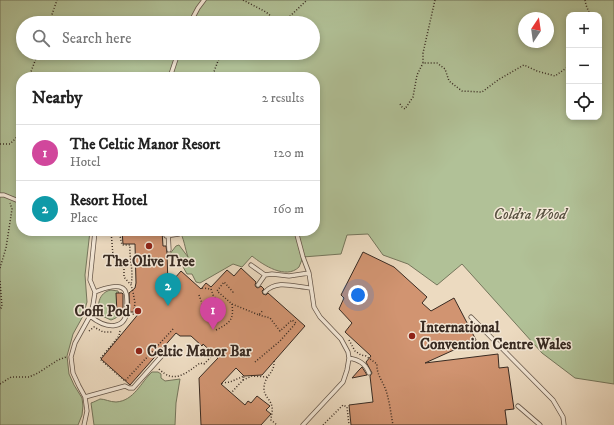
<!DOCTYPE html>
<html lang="en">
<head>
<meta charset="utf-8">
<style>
	:root { --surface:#fff; --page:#f6f6f6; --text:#222; --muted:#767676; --line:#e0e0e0; --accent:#0f766e }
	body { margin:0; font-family:"IM FELL DW Pica",serif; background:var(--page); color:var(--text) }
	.controls { position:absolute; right:12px; top:12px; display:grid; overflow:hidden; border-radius:8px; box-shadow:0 2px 6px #0003 }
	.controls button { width:36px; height:36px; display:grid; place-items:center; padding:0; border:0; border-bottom:1px solid var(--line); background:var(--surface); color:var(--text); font:20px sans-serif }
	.compass { position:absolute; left:518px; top:12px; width:36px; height:36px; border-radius:50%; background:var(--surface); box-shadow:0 2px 6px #0003; rotate:13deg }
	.you { position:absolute; left:358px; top:295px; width:14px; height:14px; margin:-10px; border:3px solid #fff; border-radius:50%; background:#1a73e8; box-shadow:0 0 0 6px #1a73e833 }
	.badge { display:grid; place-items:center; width:26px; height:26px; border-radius:50%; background:var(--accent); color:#fff; font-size:13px; font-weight:700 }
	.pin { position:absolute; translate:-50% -33px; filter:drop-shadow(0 1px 2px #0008) }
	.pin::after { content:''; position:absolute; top:21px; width:14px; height:12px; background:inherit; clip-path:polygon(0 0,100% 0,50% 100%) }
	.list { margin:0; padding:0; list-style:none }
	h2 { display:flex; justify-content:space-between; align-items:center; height:52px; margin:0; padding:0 16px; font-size:17px }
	h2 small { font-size:13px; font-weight:400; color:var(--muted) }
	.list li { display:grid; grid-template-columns:26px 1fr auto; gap:12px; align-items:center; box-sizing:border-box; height:56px; padding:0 16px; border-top:1px solid var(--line) }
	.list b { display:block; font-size:15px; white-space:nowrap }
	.list p { margin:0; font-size:13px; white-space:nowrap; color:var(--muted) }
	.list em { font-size:13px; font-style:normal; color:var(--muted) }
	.icon { flex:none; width:22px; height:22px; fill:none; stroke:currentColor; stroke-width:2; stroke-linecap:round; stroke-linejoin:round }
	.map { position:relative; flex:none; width:614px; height:425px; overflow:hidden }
	.search { position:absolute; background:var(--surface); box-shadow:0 2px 6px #0003; left:16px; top:16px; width:304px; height:44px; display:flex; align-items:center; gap:10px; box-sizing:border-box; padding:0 14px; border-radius:22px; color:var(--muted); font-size:15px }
	.panel { position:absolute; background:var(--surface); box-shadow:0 2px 6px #0003; left:16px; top:72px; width:304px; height:164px; border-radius:16px }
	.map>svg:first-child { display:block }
</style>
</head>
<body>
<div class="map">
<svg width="614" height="425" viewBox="0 0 614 425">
	<rect width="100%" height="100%" fill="#ecdac0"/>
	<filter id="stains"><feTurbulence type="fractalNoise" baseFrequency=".005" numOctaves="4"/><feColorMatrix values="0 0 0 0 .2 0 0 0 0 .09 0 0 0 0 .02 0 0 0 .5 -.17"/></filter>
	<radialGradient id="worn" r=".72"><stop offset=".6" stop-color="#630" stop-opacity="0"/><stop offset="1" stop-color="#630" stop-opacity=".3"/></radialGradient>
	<!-- green -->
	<path fill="#b1c197" stroke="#75765c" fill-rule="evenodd" d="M0 0H614V384L575 378 542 353 462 264 437 285 408 264 383 255 368 234 347 235 341 254 303 257 299 267C286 280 263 265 252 256L242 267 233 264 200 283 196 282 192 274H187L182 265V259L178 256 173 258 169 255 176 246 179 245 188 257C185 249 184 237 179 231L176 232 173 231H315V77H21V231H90L85 275 87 302 83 316 73 334 67 356 69 374 74 385 82 398 83 406 82 415 78 425H0ZM569 15H599V117H569ZM524 18H548V42H524ZM23 23H313V53H23Z
		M111 290 118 291C120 295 122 310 120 315 118 317 114 319 111 320L102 316C95 307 99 292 111 290Z
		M152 372H158L161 374V378L165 381 180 379 176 403 175 425H94L91 403C94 402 98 400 100 399 105 399 110 402 116 402 134 401 141 382 152 372Z"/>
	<!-- building -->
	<path fill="#d19471" stroke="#392b22" d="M122 231H162L163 246H166L167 253 168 286 181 271 201 289 206 283 211 287 227 270 234 276 241 268 256 282 255 285 256 287 258 288 261 286 264 289 262 291 263 294 266 295 268 293 305 326 262 375 244 376 236 368 221 384 245 405 248 401 251 403 257 396 270 406 266 410 271 414 261 425H201L199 378 218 358 203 344 202 346 191 336H180L176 333 130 385 101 359 140 312H130L129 293 135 288 136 283 135 244H123Z
		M363 252 394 267 427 297 422 303 431 311 454 298 476 340 425 363 498 354 499 368 508 367 514 409 505 410 507 425H351L349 405 373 402 370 376 372 373 366 362 371 356 345 332 352 323 339 309 344 298 341 295Z
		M116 293H122L123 294V313H117Z
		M362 367 367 375 352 378 359 370Z"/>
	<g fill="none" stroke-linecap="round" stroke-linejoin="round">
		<!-- service casing -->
		<g stroke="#66574a" stroke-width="5">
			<path id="service" d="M190 23 198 8 204 0
				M170 77 178 53
				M0 195H4L21 202
				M168 231 169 250
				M296 231 303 257 309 273 314 307 320 317 341 339 348 352 349 358 347 370 343 382 303 425
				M166 236 179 234
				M251 265 265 275
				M258 285 265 275 272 274 289 276 309 273
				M265 292C277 279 295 287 311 288
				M90 316C106 329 128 332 127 305 127 301 127 296 126 293 123 281 102 289 95 292
				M471 317 553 400 563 417 564 425
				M349 358C359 360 365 363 369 373
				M85 397 125 386 129 388H133L166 351
				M518 406 540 425
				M84 425 87 411 85 397 79 386 73 373 71 357 75 343 90 316 93 305 95 292 90 280 95 231"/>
		</g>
		<!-- path -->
		<path stroke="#392b22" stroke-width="1.5" stroke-dasharray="1 2" stroke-linecap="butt" d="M243 0 266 12 272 17
			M435 0 423 53V63H437L445 69 449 81 462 91 482 92 498 80 524 65 537 71 555 76 569 66
			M585 0 586 5 590 15
			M49 23 57 0
			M245 23 256 18 265 17 281 21 286 20 307 0
			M29 77 38 53
			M212 77 221 53
			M400 104 402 107 405 109 413 97 417 75 423 63
			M0 144H10L21 133
			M111 231 113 255 124 268V277L131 285 133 292 135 303 133 316
			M119 231 122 245H130C129 260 134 270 131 285
			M0 268 6 248 12 209 10 203
			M0 281 2 307 0 309
			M199 295 204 309 215 315C219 314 221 312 223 308L213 295 211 289 202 288
			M232 304 259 315 263 310
			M216 330C230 323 234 320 232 304L217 291 224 282 233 292 234 291
			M89 331 94 327 103 332H112
			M120 331 119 336 100 359 125 381 174 328
			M349 340 355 351 361 355 366 356 377 364C376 375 385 384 387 394 390 404 391 415 393 425
			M274 361C275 373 265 375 264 387 263 396 271 399 272 407 273 411 271 416 271 420L277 425
			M255 362 280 341 296 323 292 320 280 331 270 318 259 315
			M159 369C174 384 185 374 200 363L204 364 214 354
			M243 380 252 376 267 377
			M222 383 230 382 244 376 243 380 231 393
			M0 384 11 377H29L38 373 58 360 66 357
			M323 425 343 405 347 407 349 425"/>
		<!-- service -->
		<use href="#service" stroke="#f3e7d6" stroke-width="3.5"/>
	</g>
	<!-- markers -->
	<g fill="#8f2418" stroke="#f3e7d6" stroke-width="1.5">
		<circle cx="149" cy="246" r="4"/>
		<circle cx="138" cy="311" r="4"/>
		<circle cx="412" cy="336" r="4"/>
		<circle cx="139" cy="351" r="4"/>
	</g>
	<g text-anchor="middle" stroke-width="3" stroke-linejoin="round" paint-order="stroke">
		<!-- park labels -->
		<g font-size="15" font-style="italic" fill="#57503f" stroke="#f3e7d6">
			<text x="530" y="219">Coldra Wood</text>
		</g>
		<!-- poi labels -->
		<g font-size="15" font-weight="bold" fill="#392b22" stroke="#f3e7d6" text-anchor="start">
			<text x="149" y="266" text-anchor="middle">The Olive Tree</text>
			<text x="130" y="316" text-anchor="end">Coffi Pod</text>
			<text x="420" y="332">International<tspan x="420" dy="17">Convention Centre Wales</tspan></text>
			<text x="147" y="356">Celtic Manor Bar</text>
		</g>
	</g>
	<rect width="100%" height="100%" filter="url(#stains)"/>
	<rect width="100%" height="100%" fill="url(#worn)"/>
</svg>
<div class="controls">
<button>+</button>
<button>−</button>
<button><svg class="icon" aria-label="locate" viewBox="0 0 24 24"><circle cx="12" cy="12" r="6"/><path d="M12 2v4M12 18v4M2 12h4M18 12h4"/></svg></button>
</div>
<svg class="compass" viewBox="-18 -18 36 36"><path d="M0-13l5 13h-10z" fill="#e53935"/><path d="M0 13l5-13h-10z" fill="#767676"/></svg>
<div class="you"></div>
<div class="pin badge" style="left:213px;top:330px;background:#d1479c">1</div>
<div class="pin badge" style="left:168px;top:306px;background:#0f9aa8">2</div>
<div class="search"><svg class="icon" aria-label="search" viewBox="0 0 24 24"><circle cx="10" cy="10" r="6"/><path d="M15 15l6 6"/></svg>Search here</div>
<section class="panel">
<h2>Nearby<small>2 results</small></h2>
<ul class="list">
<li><span class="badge" style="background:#d1479c">1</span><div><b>The Celtic Manor Resort</b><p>Hotel</p></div><em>120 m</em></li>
<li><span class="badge" style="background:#0f9aa8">2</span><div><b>Resort Hotel</b><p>Place</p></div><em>160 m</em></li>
</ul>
</section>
</div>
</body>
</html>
